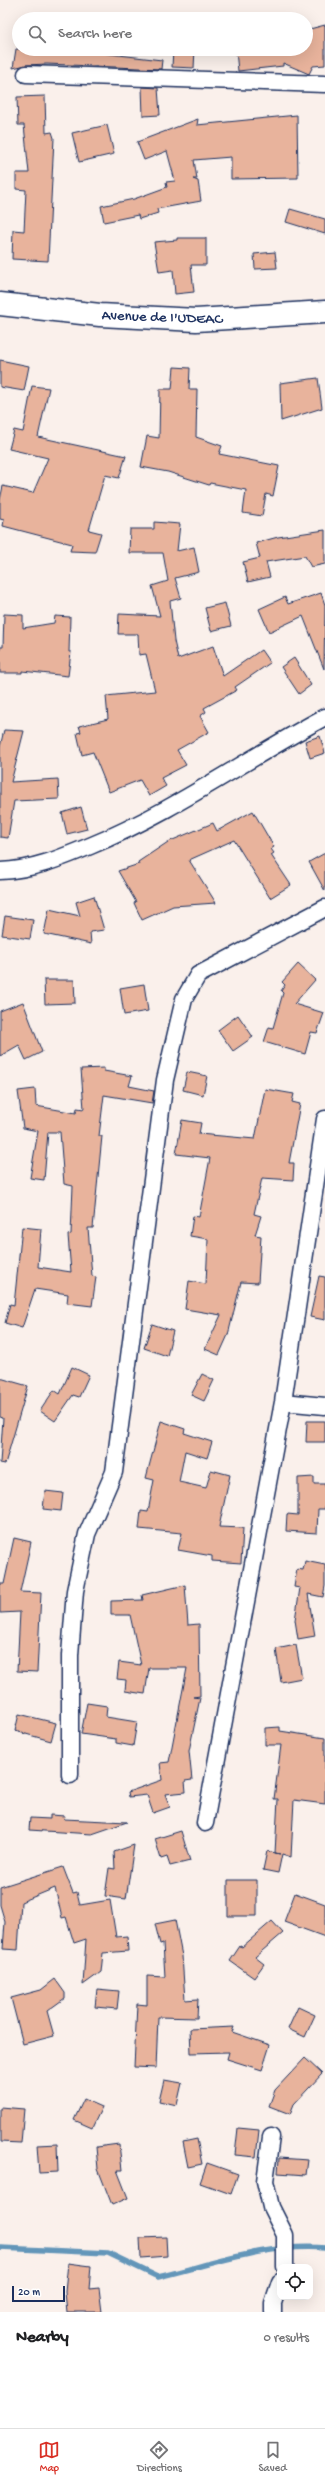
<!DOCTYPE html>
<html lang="en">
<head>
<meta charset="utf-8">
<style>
	:root { --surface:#fff; --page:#f2f2f2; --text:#202124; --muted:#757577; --line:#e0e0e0; --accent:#d93025 }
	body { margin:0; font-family:"Gochi Hand",sans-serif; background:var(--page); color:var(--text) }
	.controls { position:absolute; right:12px; bottom:12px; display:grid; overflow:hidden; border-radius:8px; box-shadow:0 4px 16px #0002 }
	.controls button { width:36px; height:36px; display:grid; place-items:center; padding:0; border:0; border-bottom:1px solid var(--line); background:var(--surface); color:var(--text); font:20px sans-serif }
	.scale { position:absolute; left:12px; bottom:10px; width:53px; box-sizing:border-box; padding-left:4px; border:2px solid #1b2f5e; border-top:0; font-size:11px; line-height:14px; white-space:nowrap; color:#1b2f5e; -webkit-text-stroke:3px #fff; paint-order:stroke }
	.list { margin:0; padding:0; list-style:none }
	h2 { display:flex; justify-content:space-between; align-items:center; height:52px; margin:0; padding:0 16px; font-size:17px }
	h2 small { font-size:13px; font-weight:400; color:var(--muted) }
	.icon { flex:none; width:22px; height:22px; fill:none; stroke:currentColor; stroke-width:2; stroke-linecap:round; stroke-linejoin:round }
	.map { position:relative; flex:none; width:325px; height:2312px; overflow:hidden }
	.search { position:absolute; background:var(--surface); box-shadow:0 4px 16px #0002; left:12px; right:12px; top:12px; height:44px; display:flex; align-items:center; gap:10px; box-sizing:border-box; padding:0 14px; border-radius:22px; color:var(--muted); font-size:15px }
	.sheet { height:116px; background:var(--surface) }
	nav { display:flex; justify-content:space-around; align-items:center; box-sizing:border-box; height:56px; border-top:1px solid var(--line); background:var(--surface); font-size:11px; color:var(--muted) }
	nav a { display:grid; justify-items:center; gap:2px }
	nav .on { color:var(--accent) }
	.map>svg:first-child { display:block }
</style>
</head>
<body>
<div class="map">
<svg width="325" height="2312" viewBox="0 0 325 2312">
	<rect width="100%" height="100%" fill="#faf0eb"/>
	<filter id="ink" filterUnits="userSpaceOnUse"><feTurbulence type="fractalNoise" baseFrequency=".025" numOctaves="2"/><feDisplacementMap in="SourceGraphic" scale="8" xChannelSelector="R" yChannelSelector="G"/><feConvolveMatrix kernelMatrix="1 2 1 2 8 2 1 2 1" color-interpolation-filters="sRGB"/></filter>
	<g filter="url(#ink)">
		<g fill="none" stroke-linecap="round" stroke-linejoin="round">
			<!-- stream -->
			<path stroke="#6496b9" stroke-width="5.5" d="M0 2248 108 2253 158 2277C213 2264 268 2243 325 2248"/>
		</g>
		<!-- building -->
		<path fill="#e8b39c" stroke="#1b2f5e" d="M325 25V65L313 66 309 74 283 63V66L238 71 236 51 264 49 265 52 306 49V30Z
			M16 49 101 53 162 60 161 69 47 64 26 65 13 68Z
			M173 49H195L194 68 172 67Z
			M142 87 158 88 160 115 143 116Z
			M45 96 46 133 52 132 54 138 48 261 12 259 13 230 24 231 26 190 16 189V173H29L24 125H18L17 97Z
			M297 115 298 178 231 179V157L194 160 197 179H193L198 181 201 201 157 209 158 213 139 219 138 215 104 222 101 206 134 199 167 187 166 182 175 181 167 151 144 160 137 142 198 119 197 125Z
			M107 125 114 154 79 162 72 133Z
			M290 209 325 219V234L286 222Z
			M177 238H206V265H191L194 292 175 294 173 270 159 272 154 242 177 240Z
			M275 252 277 268 255 269 254 254Z
			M0 360 29 366 24 391 0 387Z
			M174 367 190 368 189 389H197L196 437 222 446 219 454 279 466 273 496 266 494 262 516 243 513 246 490 210 483 209 485 168 472 141 467 147 436 159 438 160 389H172Z
			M318 378 322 408 281 421 280 383Z
			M32 386 49 388 38 437 126 456 119 478 105 475 89 530 101 533 95 552 70 551 72 544 3 526 4 520 0 519V500L3 486 33 493 48 458 9 449 14 430 23 432Z
			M154 522 180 524 177 551 194 547 199 572 175 578 181 598 170 601 174 641 178 659 213 646 223 676 261 650 270 663 235 687 237 690 204 708 206 712 200 716 209 732 177 750 186 765 161 778 166 786 149 796 140 780 109 792 93 752 82 755 77 733 81 732 79 726 108 719 106 696 155 691 146 654 139 655 138 634H118L119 614 160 616 152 586 168 581 163 553H129L130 529H154Z
			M325 530V564L311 567 305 556 266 562 270 577 248 582 243 562 260 558 256 543 278 537Z
			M321 593 325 605 324 669 303 616 269 632 259 609 285 597 288 604Z
			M225 603 231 626 211 631 205 608Z
			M4 614 23 615V628L54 623 55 616 70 617 69 652H71L68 676 22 671V673H0V647H3Z
			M294 658 311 685 299 694 281 667Z
			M4 730 24 731 11 782 58 779 59 799 14 801 8 838 0 837V747Z
			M320 736 325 753 310 758 305 741Z
			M81 807 87 829 67 834 62 813Z
			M253 811 274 847 271 849 274 853 271 855 291 885 270 898 234 840 189 860 216 903 173 906 142 920 134 903 136 902 118 871 139 864 138 862 168 842 213 823 217 831Z
			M325 853V891L309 862Z
			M94 896 104 930 90 932 91 944 44 934 49 909 80 916 76 902Z
			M5 916 33 920 30 939 2 935Z
			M298 964 315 980 294 1004 324 1013 317 1033 311 1032 305 1054 264 1042 269 1027 273 1028 283 993 281 991 285 985 282 982Z
			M44 980H74L75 1003 45 1004Z
			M144 984 148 1011 124 1015 120 988Z
			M23 1002 42 1052 26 1060 19 1045 0 1056V1011Z
			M238 1015 253 1037 233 1051 218 1030Z
			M104 1068V1071L132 1076 129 1086 154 1091 152 1103 104 1095 99 1136H102L93 1228H88L92 1276 96 1277 92 1306 67 1303 68 1294 35 1289 22 1328 5 1323 10 1304 14 1305 22 1227 41 1229 38 1267 71 1272 68 1235 71 1234 73 1186 64 1184 60 1132H48L44 1180 30 1178 38 1131 23 1128 18 1091 35 1089 36 1106 76 1113 77 1108 84 1109 81 1069Z
			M187 1072 207 1076 203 1095 183 1090Z
			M265 1089 294 1094 292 1102 300 1104 289 1163H294L293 1180 262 1178 254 1214 261 1216 255 1235 261 1236 258 1283 241 1282 228 1335 219 1355 205 1349 221 1315 185 1309 189 1281 206 1284 208 1239 190 1236 193 1216 199 1217 210 1158 176 1154 182 1120 201 1123 199 1134 255 1139Z
			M319 1276 325 1277V1320L310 1317Z
			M152 1324 173 1331 167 1356 144 1348Z
			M72 1367 89 1375 79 1397 73 1395 55 1421 40 1411 54 1390 60 1394Z
			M202 1374 214 1380 204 1401 191 1395Z
			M0 1378 28 1386 5 1464 0 1463 3 1418 0 1417Z
			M161 1421 185 1429 184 1433 212 1442 207 1458 185 1451 179 1482 206 1488 211 1470 230 1475 219 1527 243 1528 241 1563 212 1561V1556L178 1550 182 1533 139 1529 141 1511 148 1512 154 1480 146 1478Z
			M307 1421H325V1442H306Z
			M314 1477V1484H325V1509H318L317 1533 286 1531 287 1514 298 1515V1478Z
			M45 1491 63 1493 61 1511 43 1509Z
			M14 1538 31 1542 20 1592 41 1593 37 1672 17 1671 20 1612 0 1613V1584H4Z
			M305 1561 325 1565V1586L323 1597 308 1594 315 1636 298 1639 295 1620 300 1588 294 1587 297 1569 303 1570Z
			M185 1585 188 1625 199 1624 200 1696 193 1697 200 1698 189 1751 192 1780 185 1781 186 1792 165 1794 170 1807 153 1813 147 1795 129 1797 128 1792 162 1780 160 1763 169 1762 187 1668H149L145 1694 125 1691 126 1680 117 1679 119 1662 141 1665 130 1615H111V1601L143 1600 142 1595Z
			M296 1645 302 1678 281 1682 276 1649Z
			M87 1703 107 1706 106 1717 137 1722 133 1746 116 1743V1739L81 1734Z
			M19 1714 56 1723 51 1741 15 1731Z
			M280 1727V1731L325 1738V1804L294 1800 291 1857 282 1854 278 1873 263 1870 267 1851 280 1854 275 1853 278 1799H274L281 1745H265V1728Z
			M50 1815 65 1816 64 1819 127 1822 92 1834 29 1830 30 1818 50 1819Z
			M181 1831 190 1861 170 1866 167 1857 161 1859 155 1839Z
			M134 1845 126 1899 105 1896 109 1868 115 1869 114 1852Z
			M63 1867 73 1893 77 1892 80 1905 110 1900 116 1937 127 1936 128 1951 103 1953 101 1972 83 1985 86 1939 74 1943 66 1917 62 1918 55 1888 21 1902 18 1950 3 1949 5 1922 0 1905V1887Z
			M228 1880H257V1916H228Z
			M295 1893 325 1904V1937L284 1922Z
			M175 1920 182 1956 185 2000 198 1999 197 2018 158 2017 156 2068 134 2067 137 2004 147 2005V1976L165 1977 163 1943 160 1944 155 1924Z
			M272 1921 283 1933 255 1957 264 1964 254 1978 230 1961 240 1946 242 1947Z
			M55 1979 65 1993V1998L47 2011 54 2036 23 2044 11 1998 41 1990Z
			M97 1989 119 1991 117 2009 95 2007Z
			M298 2007 315 2015 305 2037 288 2029Z
			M234 2027 232 2032 270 2045 262 2070 227 2059 229 2052 191 2053 190 2029Z
			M305 2058 322 2074 294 2104 290 2114 269 2106 275 2090Z
			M164 2080 182 2083 177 2105 159 2101Z
			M84 2099 102 2107 92 2128 74 2120Z
			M0 2107 24 2109 21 2143 0 2142Z
			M238 2128 259 2130 256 2157 235 2155Z
			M197 2139 202 2164 188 2167 183 2142Z
			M57 2144 58 2172 39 2173 37 2145Z
			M119 2144 122 2170H117L128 2198 112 2205 98 2169 96 2147Z
			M279 2158 308 2160 306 2175 278 2173Z
			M207 2163 238 2174 231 2194 200 2183Z
			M166 2237 167 2256 141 2258 140 2238Z
			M68 2263 91 2266 89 2289 99 2288 102 2312H67L65 2292Z"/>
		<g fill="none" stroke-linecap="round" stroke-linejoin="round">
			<!-- minor casing -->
			<g stroke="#1b2f5e" stroke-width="19">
				<path id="minor" d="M26 74 325 84
					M0 871C32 870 61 858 90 846 173 812 246 759 325 717
					M283 1402 325 1406
					M70 1775V1655L75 1591 87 1534 114 1472 165 1080 184 999 198 975 325 908
					M205 1823 283 1402 325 1119
					M271 2137 265 2181 271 2207 285 2235V2267
					M273 2312V2303L280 2282"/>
			</g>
			<!-- secondary casing -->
			<g stroke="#1b2f5e" stroke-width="25">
				<path id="secondary" d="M0 304 100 315 196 320 325 312"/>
			</g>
			<!-- minor -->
			<use href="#minor" stroke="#fff" stroke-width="16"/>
			<!-- secondary -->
			<use href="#secondary" stroke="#fff" stroke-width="22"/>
		</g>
	</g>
	<g text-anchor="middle" stroke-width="3.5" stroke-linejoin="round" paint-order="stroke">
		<!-- street labels -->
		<g font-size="15" fill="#1b2f5e" stroke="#fff">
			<text transform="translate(162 316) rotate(2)" y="5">Avenue de I'UDEAC</text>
		</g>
	</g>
</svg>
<div class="controls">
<button><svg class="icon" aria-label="locate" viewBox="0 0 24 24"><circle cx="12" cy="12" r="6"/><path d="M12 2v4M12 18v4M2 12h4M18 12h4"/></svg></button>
</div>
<div class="scale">20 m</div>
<div class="search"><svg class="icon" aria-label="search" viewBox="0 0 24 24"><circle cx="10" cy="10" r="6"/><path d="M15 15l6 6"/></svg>Search here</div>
</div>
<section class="sheet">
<h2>Nearby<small>0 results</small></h2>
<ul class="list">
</ul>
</section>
<nav>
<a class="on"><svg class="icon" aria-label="map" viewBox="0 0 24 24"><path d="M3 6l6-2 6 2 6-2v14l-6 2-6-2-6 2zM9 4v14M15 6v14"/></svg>Map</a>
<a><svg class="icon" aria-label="directions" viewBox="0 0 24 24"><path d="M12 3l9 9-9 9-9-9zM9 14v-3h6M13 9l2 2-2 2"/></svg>Directions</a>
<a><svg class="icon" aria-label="saved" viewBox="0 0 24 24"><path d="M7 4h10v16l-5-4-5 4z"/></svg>Saved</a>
</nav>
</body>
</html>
